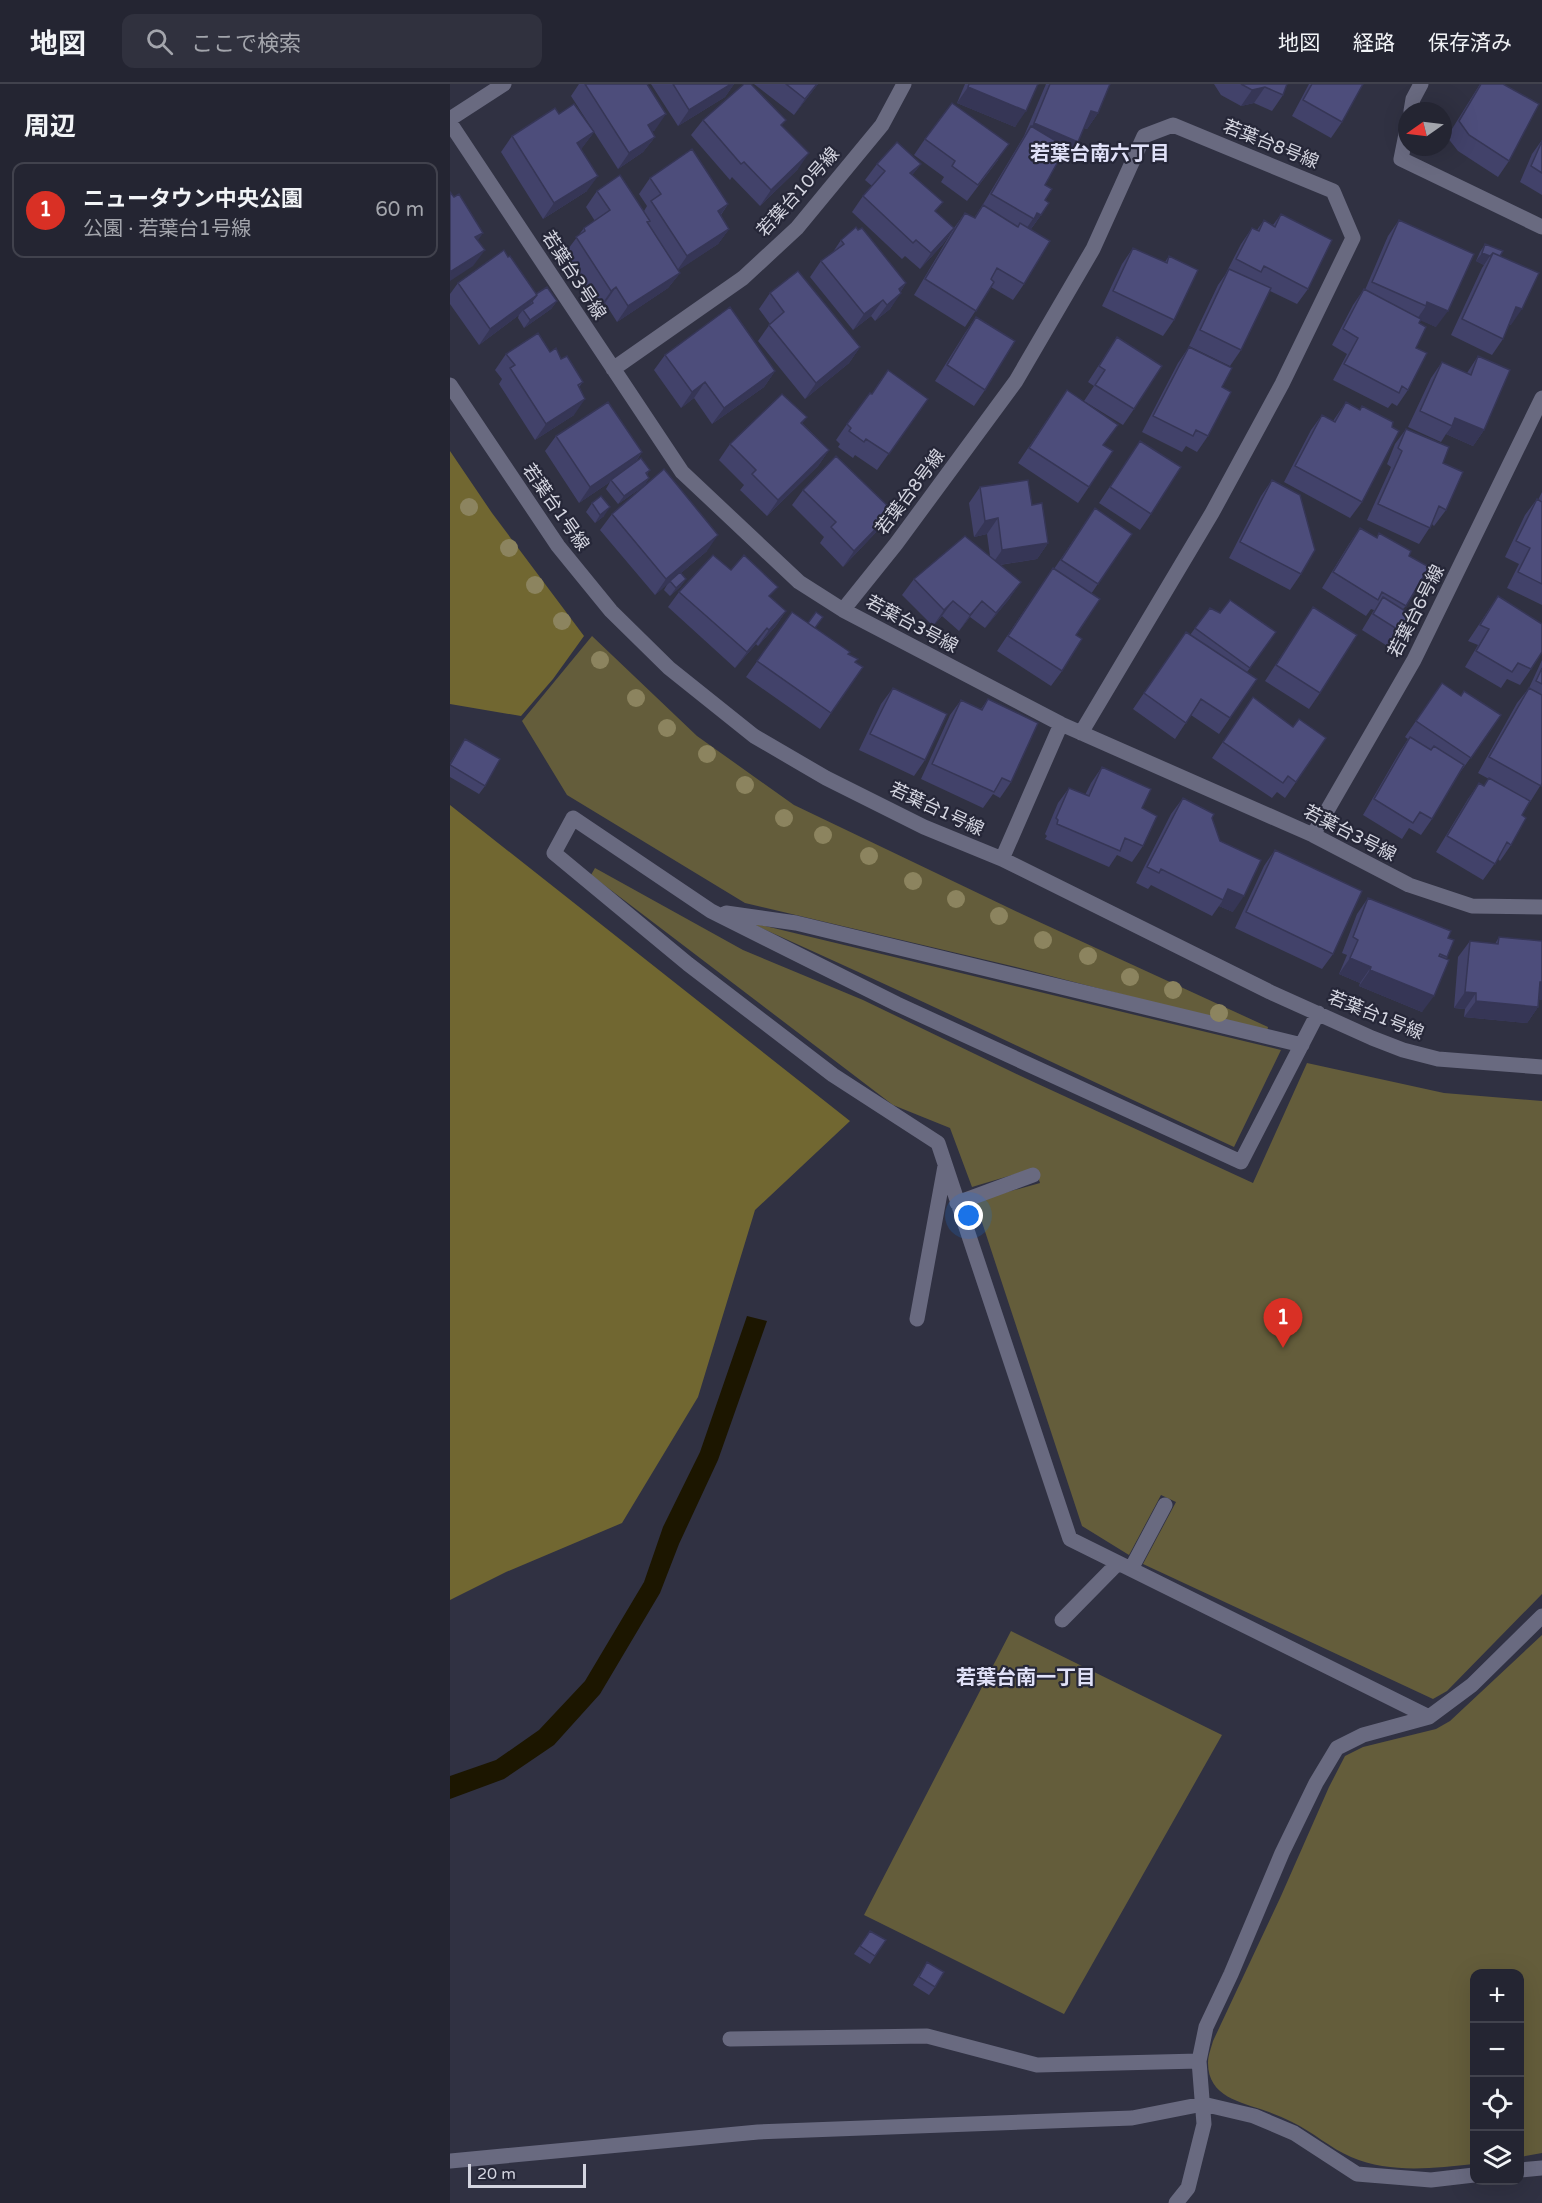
<!DOCTYPE html>
<html lang="ja">
<head>
<meta charset="utf-8">
<style>
	:root { --surface:#242532; --page:#30313e; --text:#f1f3f6; --muted:#a3a5ac; --line:#41424d; --accent:#d93025 }
	body { margin:0; font-family:"Varela Round","Noto Sans JP",sans-serif; background:var(--page); color:var(--text) }
	.controls { position:absolute; right:18px; bottom:18px; display:grid; overflow:hidden; border-radius:12px; box-shadow:0 6px 24px #0002 }
	.controls button { width:54px; height:54px; display:grid; place-items:center; padding:0; border:0; border-bottom:2px solid var(--line); background:var(--surface); color:var(--text); font:30px sans-serif }
	.compass { position:absolute; left:948px; top:18px; width:54px; height:54px; border-radius:50%; background:var(--surface); box-shadow:0 6px 24px #0002; rotate:256deg }
	.scale { position:absolute; left:18px; bottom:15px; width:118px; box-sizing:border-box; padding-left:6px; border:3px solid #d4d5e0; border-top:0; font-size:16px; line-height:21px; white-space:nowrap; color:#d4d5e0; -webkit-text-stroke:4px #262738; paint-order:stroke }
	.you { position:absolute; left:519px; top:1132px; width:21px; height:21px; margin:-15px; border:4px solid #fff; border-radius:50%; background:#1a73e8; box-shadow:0 0 0 9px #1a73e833 }
	.badge { display:grid; place-items:center; width:39px; height:39px; border-radius:50%; background:var(--accent); color:#fff; font-size:20px; font-weight:700 }
	.pin { position:absolute; translate:-50% -50px; filter:drop-shadow(0 2px 3px #0008) }
	.pin::after { content:''; position:absolute; top:32px; width:21px; height:18px; background:inherit; clip-path:polygon(0 0,100% 0,50% 100%) }
	.list { margin:0; padding:0; list-style:none }
	h2 { display:flex; justify-content:space-between; align-items:center; height:78px; margin:0; padding:0 24px; font-size:26px }
	h2 small { font-size:20px; font-weight:400; color:var(--muted) }
	.list li { display:grid; grid-template-columns:39px 1fr auto; gap:18px; align-items:center; box-sizing:border-box; height:96px; margin:0 12px 12px; padding:0 12px; border:2px solid var(--line); border-radius:12px }
	.list b { display:block; font-size:22px; white-space:nowrap }
	.list p { margin:0; font-size:20px; white-space:nowrap; color:var(--muted) }
	.list em { font-size:20px; font-style:normal; color:var(--muted) }
	.icon { flex:none; width:33px; height:33px; fill:none; stroke:currentColor; stroke-width:2; stroke-linecap:round; stroke-linejoin:round }
	.map { position:relative; flex:none; width:1092px; height:2119px; overflow:hidden }
	header { display:flex; align-items:center; gap:36px; box-sizing:border-box; height:84px; padding:0 30px; background:var(--surface); border-bottom:2px solid var(--line) }
	header strong { font-size:28px }
	nav { display:flex; gap:33px; margin-inline-start:auto; font-size:21px }
	.search { width:420px; height:54px; background:var(--page); display:flex; align-items:center; gap:15px; box-sizing:border-box; padding:0 21px; border-radius:12px; color:var(--muted); font-size:22px }
	main { display:flex }
	aside { flex:1; background:var(--surface) }
	.map>svg:first-child { display:block }
</style>
</head>
<body>
<header>
<strong>地図</strong>
<div class="search"><svg class="icon" aria-label="search" viewBox="0 0 24 24"><circle cx="10" cy="10" r="6"/><path d="M15 15l6 6"/></svg>ここで検索</div>
<nav><a>地図</a><a>経路</a><a>保存済み</a></nav>
</header>
<main>
<aside>
<h2>周辺<small></small></h2>
<ul class="list">
<li><span class="badge">1</span><div><b>ニュータウン中央公園</b><p>公園 · 若葉台1号線</p></div><em>60 m</em></li>
</ul>
</aside>
<div class="map">
<svg width="1092" height="2119" viewBox="0 0 1092 2119">
	<rect width="100%" height="100%" fill="#303142"/>
	<!-- green -->
	<path fill="#645d3b" d="M142 552 247 652 344 721 574 831 818 943 817 948 566 883 295 819 117 711 72 637Z
		M145 784 293 866 413 916 575 994 803 1099 857 979 994 1009 1092 1017V1510L997 1607 983 1615 693 1480 726 1418 711 1411 679 1471 632 1442 525 1117 590 1099 585 1084 522 1103 500 1044 443 1021 141 791Z
		M298 838 831 966 784 1063C622 988 461 911 298 838Z
		M561 1547 772 1651 614 1930 414 1831Z
		M1092 1551V2069L1070 2073V1890H1024V2080C984 2084 941 2090 901 2073 880 2064 863 2048 842 2038 834 2034 825 2030 816 2027 791 2018 758 2013 758 1979 758 1972 761 1964 763 1957L831 1812 879 1703 895 1672 913 1663 986 1645 1000 1637Z"/>
	<!-- forest -->
	<path fill="#716731" d="M0 367 42 429 134 552 103 595 71 632 0 620Z
		M0 721 400 1037 305 1126 248 1313 172 1439 56 1488 0 1516Z"/>
	<!-- water -->
	<path fill="#1c1600" d="M297 1232 317 1237 268 1376 229 1460 210 1509 150 1610 104 1661 54 1695 0 1715V1692L46 1676 89 1646 135 1597 194 1498 213 1443 250 1368Z"/>
	<g fill="none" stroke-linecap="round" stroke-linejoin="round">
		<!-- minor -->
		<path stroke="#696a80" stroke-width="15" d="M961 27 963 15 971 0
			M0 35 54 0
			M0 39 232 388 349 498 393 526 611 640 863 751 959 801 1022 822 1092 823
			M957 45 951 75 1092 143
			M163 285 293 194 347 144 432 41 454 0
			M0 301 108 462 161 527 219 584 304 652 376 694 474 743 552 775 820 908 922 954 953 966 988 975 1092 983
			M393 526 446 460 566 297 643 165 694 52 723 41 883 107 903 154 832 300 762 429 631 649
			M863 751 964 576 1092 314
			M552 775 611 640
			M276 829 346 839 852 961
			M868 929 791 1078 447 920 261 827 123 734 104 769 238 880 383 991 488 1059 620 1455 979 1633
			M507 1119 583 1091
			M467 1235 495 1082
			M681 1485 715 1421
			M612 1536 668 1479
			M280 1955 477 1952 587 1981 749 1977
			M0 2077 308 2048 682 2034 753 2020 804 2032 844 2049 907 2090 981 2096 1024 2091
			M1070 2086 1092 2084
			M726 2119 738 2104 754 2040 749 1977 756 1943 781 1890 832 1769 866 1699 887 1664 913 1651 979 1633 1022 1601 1092 1532"/>
	</g>
	<!-- trees -->
	<g fill="#8c845f">
		<circle cx="19" cy="423" r="9"/>
		<circle cx="59" cy="464" r="9"/>
		<circle cx="85" cy="501" r="9"/>
		<circle cx="112" cy="537" r="9"/>
		<circle cx="150" cy="576" r="9"/>
		<circle cx="186" cy="614" r="9"/>
		<circle cx="217" cy="644" r="9"/>
		<circle cx="257" cy="670" r="9"/>
		<circle cx="295" cy="701" r="9"/>
		<circle cx="334" cy="734" r="9"/>
		<circle cx="373" cy="751" r="9"/>
		<circle cx="419" cy="772" r="9"/>
		<circle cx="463" cy="797" r="9"/>
		<circle cx="506" cy="815" r="9"/>
		<circle cx="549" cy="832" r="9"/>
		<circle cx="593" cy="856" r="9"/>
		<circle cx="638" cy="872" r="9"/>
		<circle cx="680" cy="893" r="9"/>
		<circle cx="723" cy="906" r="9"/>
		<circle cx="769" cy="929" r="9"/>
	</g>
	<!-- wall -->
	<path fill="#42426a" d="M129 0H135L205 46 202 48 205 53 193 68 168 85 121 12Z
		M201 0H284L275 13 228 42Z
		M304 0H368L344 31Z
		M515 0H588L565 43 507 19Z
		M596 0H660L648 29 637 45 634 44 617 73 612 71 595 101V116L591 131 581 145 574 200 563 216 541 203 515 243 464 211 504 144 515 129 524 134 532 122 574 52Z
		M764 0H837L833 11 822 27 804 19 791 22 771 11Z
		M859 0H913L892 38 881 54 842 32Z
		M1030 0H1053L1059 77 1048 93 1008 67 997 53Z
		M109 30 144 48 131 65 137 107 93 135 51 68 62 52Z
		M253 36H336L331 42 348 85 310 122 282 93 280 96 241 51Z
		M475 55 548 76 517 117 491 98 494 93 464 71Z
		M1092 56V111L1070 98 1082 70Z
		M427 80H471L462 91 486 128 504 144 493 160 470 185 455 172 452 175 402 128 413 112 422 102 415 96Z
		M200 94 278 120 271 131 279 145 268 160 228 186 230 189 218 204 167 238 155 219 150 223 115 169 134 144 145 137 136 123 147 107 194 127 197 122 189 110Z
		M831 130 858 205 847 220 820 207 791 266 780 282 739 262 768 201 775 191 791 160 802 144 807 146 814 136 823 141Z
		M949 136 986 243 971 236 969 239 958 306 947 322 942 319 938 324 883 296 897 270 882 261 903 221 914 205 915 206 938 152Z
		M391 156 456 199 440 225 425 237 421 232 403 246 360 193 371 177 383 168Z
		M1035 160 1050 172 1061 241 1059 240 1053 255 1042 271 1001 251 1032 184 1034 181 1026 177 1030 168Z
		M683 164 715 178 719 172 724 236 713 252 652 222 672 180Z
		M8 199 86 210 107 217 101 225 74 244 68 234 69 231 29 261 0 220V210Z
		M320 209 410 263 399 279 355 315 308 257 320 240 309 225Z
		M526 233 535 306 524 322 485 297 515 249Z
		M667 253 684 325 673 341 634 317 644 302 638 298Z
		M739 263 772 303 758 352 747 368 736 362 732 368 692 348 728 279Z
		M56 270 111 275 133 298 129 303 124 331 85 356 49 300 52 295 45 286Z
		M215 271 325 287 314 303 262 340 244 314 231 324 204 286Z
		M1028 272 1034 346 1023 362 996 350 991 358 958 343 981 294 992 278 1017 289Z
		M617 306 653 361 639 403 628 419 568 379Z
		M421 310 478 315 427 386 405 371 403 374 388 363 390 360 386 356 397 340Z
		M896 318 909 326 912 322V418L900 434 834 398 861 346 872 331 883 337Z
		M357 333 352 339 379 366 368 382 317 432 290 406 294 401 269 376 280 360Z
		M956 345 993 379 996 426 984 442 982 440 969 460 917 436 941 383 937 380 945 360Z
		M106 352 192 368 185 379 200 386 197 390 199 394 194 402 168 420 156 405 160 398 129 419 95 367Z
		M690 357 701 430 690 446 649 419Z
		M822 396 851 490 840 506 779 474 811 412Z
		M530 403 582 421 598 459 587 475 550 481 560 514 535 544 520 533 509 547 492 532 483 542 452 511 464 495 540 472 537 450 524 453 519 419Z
		M353 406 443 427 431 443 393 483 370 459 374 453 342 421Z
		M1092 408V521L1057 504 1069 480 1055 473 1075 431 1087 415 1088 416Z
		M142 419 154 432 145 439 136 428Z
		M645 424 682 450 641 510 612 587 601 602 547 567 592 500 603 484 604 485Z
		M162 430 257 467 231 489 236 495 230 503 220 512 214 506 218 499 205 511 150 446Z
		M910 444 926 454 929 449 959 472 956 522 953 525 950 547 939 563 912 546 924 526 921 525 916 532 872 504 899 460Z
		M281 486 320 513 336 527 325 543 308 562 306 560 285 584 218 523 229 508Z
		M1048 512 1081 585 1070 601 1057 595 1051 604 1015 583 1028 561 1018 557Z
		M863 523 870 609 859 625 815 597Z
		M760 524 815 564 797 588 807 595 769 650 741 631 725 655 683 625 736 548 740 551Z
		M342 528 365 544 398 570 405 578 413 583 370 645 296 593Z
		M1092 576V699L1072 731 1061 761 1050 777 1048 775 1033 796 986 768 1018 715 1029 699 1034 702 1039 695 1028 689 1067 619 1079 604Z
		M992 599 1011 612 1051 631 1009 690 982 735 971 751 959 744 952 755 913 731 949 669 958 655 955 653Z
		M443 604 475 676 464 692 409 666 431 620Z
		M803 613 846 698 835 714 827 708 822 714 762 674Z
		M538 615 561 698 550 714 543 710 533 724 471 695 500 631 511 616 531 625Z
		M15 655 35 702 29 710 0 693V679Z
		M652 683 692 724 693 762 682 778 667 771 659 783 595 755 597 752 595 750 608 719 619 704 635 711 641 699Z
		M733 714 762 734 783 828 769 822 762 832 701 801 698 805 686 799 721 730Z
		M825 766 883 870 872 885 785 844 814 782Z
		M918 814 998 854 997 873 972 928 909 902 910 899 889 890 897 871 892 869 907 830Z
		M1049 853 1092 916 1089 915 1088 923 1077 939 1014 933 1015 925 1004 924 1008 873 1020 857 1045 860Z
		M420 1847 436 1856 420 1880 404 1870Z
		M477 1878 485 1903 479 1911 463 1901Z"/>
	<!-- shaded-wall -->
	<path fill="#363656" d="M281 0H284L275 13 228 42 239 26Z
		M367 0H368L344 31 355 15Z
		M518 3 576 27 565 43 507 19Z
		M815 3 804 19 791 22 802 6Z
		M641 27 648 29 637 45 630 43Z
		M216 30 205 46 187 57 198 41Z
		M584 39 628 58 617 73 573 55Z
		M144 48 132 64 116 75 127 59Z
		M205 53 193 68 168 85 179 69Z
		M359 69 348 85 310 122 321 106Z
		M471 80 459 95 460 89Z
		M148 92 137 107 93 135 104 119Z
		M278 120 267 136 268 127Z
		M587 129 591 131 580 146 576 145Z
		M504 144 493 160 470 185 481 169Z
		M279 145 268 160 226 188 237 172Z
		M33 149 22 165 25 153Z
		M35 166 23 182 0 197V188Z
		M1032 169 1040 172 1034 181 1026 177Z
		M230 189 218 204 167 238 178 222Z
		M456 199 447 213 451 209 440 225 425 237 449 205Z
		M166 203 155 219 150 223 161 207Z
		M87 211 75 227 73 226 69 231 29 261 40 245Z
		M433 216 421 232 403 246 414 230Z
		M107 217 101 225 74 244 80 236Z
		M977 218 998 227 986 243 967 235 976 222Z
		M1066 223 1072 225 1061 241 1055 239Z
		M410 263 399 279 355 315 366 299Z
		M325 287 314 303 262 340 274 324Z
		M255 298 244 314 231 324 242 308Z
		M135 315 124 331 85 356 96 340Z
		M1005 334 1034 346 1023 362 996 350 1002 342Z
		M379 366 368 382 317 432 328 416Z
		M192 368 181 384 161 396 160 398 129 419 140 403Z
		M199 394 194 402 168 420 174 412Z
		M160 423 154 432 145 439 150 431Z
		M443 427 431 443 393 483 404 467Z
		M548 434 537 450 524 453 535 437Z
		M268 451 257 467 205 511 216 495Z
		M598 459 587 475 541 482 552 466Z
		M236 495 230 503 220 512 226 504Z
		M571 498 560 514 535 544 546 529Z
		M503 517 492 532 483 542 494 526Z
		M532 517 520 533 509 547 520 531Z
		M336 527 325 543 308 562 319 546Z
		M317 544 306 560 285 584 297 568Z
		M778 805 794 812 783 828 769 822 773 816Z
		M900 874 921 883 910 899 889 890Z
		M920 886 984 912 972 928 909 902Z
		M1090 898H1092V916L1079 914Z
		M1015 908 1026 909 1015 925 1004 924Z
		M1026 917 1088 923 1077 939 1014 933Z"/>
	<!-- building -->
	<path fill="#4d4d7b" stroke="#363656" stroke-width="1.5" d="M135 0H197L216 30 198 41 205 53 179 69Z
		M223 0H281L239 26Z
		M294 0H301L336 36 331 41 359 69 321 106 294 78 291 80 253 36Z
		M336 0H367L355 15Z
		M519 0H588L576 27 518 3Z
		M600 0H660L648 29 641 27 628 58 584 39Z
		M791 0H837L833 11 815 3 802 6Z
		M862 0H913L892 38 853 16Z
		M1031 0H1053L1089 20 1059 77 1019 51 1009 37Z
		M502 19 559 60 528 101 502 82 505 77 475 55Z
		M124 20 144 48 127 59 148 92 104 119 62 52 105 24 109 30Z
		M581 42 616 63 595 101 602 105 595 116 599 119 591 131 587 129 584 135 541 110Z
		M1092 57V89L1081 82Z
		M447 58 471 80 460 89 493 118 485 127 504 144 481 169 466 156 463 159 413 112 435 87 427 80Z
		M242 65 278 120 268 127 279 145 237 172 201 117 211 110 200 94Z
		M170 91 200 137 197 138 230 189 178 222 166 203 161 207 126 153 135 147 134 144 160 126 147 107Z
		M0 108 4 113 9 110 33 149 25 153 35 166 0 188Z
		M533 121 568 143 570 139 600 157 574 200 547 184 541 195 544 198 526 227 475 195 515 129 525 134Z
		M831 130 882 156 858 205 814 182 811 188 786 175 802 144 809 147 814 136 825 143Z
		M949 136 1024 170 998 227 977 218 976 222 922 198Z
		M406 143 408 146 412 144 456 199 449 205 451 209 437 221 433 216 414 230 371 177 394 160 391 156Z
		M1035 160 1053 167 1050 172 1043 169 1040 172 1032 169Z
		M683 164 717 179 719 172 748 186 724 236 663 207Z
		M54 166 58 173 60 172 87 211 40 245 8 199Z
		M1043 169 1089 189 1072 225 1066 223 1053 255 1012 235Z
		M779 185 821 204 791 266 750 246Z
		M348 187 410 263 366 299 319 241 334 228 320 209Z
		M97 203 107 217 80 236 73 226 83 219 82 217 87 211 86 210Z
		M914 205 971 235 969 239 976 243 966 264 977 269 958 306 952 302 949 309 894 280 908 254 893 245Z
		M280 223 325 287 274 324 255 298 242 308 215 271Z
		M526 233 565 257 535 306 497 281Z
		M88 249 100 268 106 264 111 275 117 272 133 298 128 301 135 315 96 340 60 284 65 281 56 270Z
		M667 253 712 282 684 325 645 301 655 286 649 282Z
		M739 263 782 284 772 303 781 308 758 352 746 346 743 352 703 332Z
		M1028 272 1060 286 1034 346 1005 334 1002 342 970 327 992 278 1021 291Z
		M438 286 478 315 439 370 416 355 414 358 399 347 401 344 397 340 420 309 422 310Z
		M617 306 668 341 653 361 663 367 639 403 579 364Z
		M332 310 357 333 351 339 379 366 328 416 302 390 306 386 280 360Z
		M158 318 192 368 140 403 106 352Z
		M896 318 910 326 912 322 943 338 942 343 949 347 912 418 845 382 872 331 885 338Z
		M956 345 999 363 993 379 1013 388 996 426 989 422 980 444 928 420 952 367 948 364Z
		M690 357 731 383 701 430 660 403Z
		M386 372 443 427 404 467 381 443 386 438 353 406Z
		M191 374 200 386 196 389 199 394 174 412 161 396Z
		M214 385 268 451 216 495 162 430Z
		M578 396 582 421 592 419 598 459 552 466 548 434 535 437 530 403Z
		M822 396 850 411 865 466 851 490 790 458Z
		M151 412 160 423 150 431 142 419Z
		M1087 415 1092 418V500L1068 488 1080 464 1066 457Z
		M645 424 682 450 648 500 611 476Z
		M910 444 927 454 929 449 961 467 959 472 979 483 956 522 932 508 928 516 883 488Z
		M515 452 571 498 546 529 532 517 520 531 503 517 494 526 464 495Z
		M263 471 281 486 294 471 328 503 319 512 336 527 319 546 317 544 297 568 229 508Z
		M603 484 650 515 626 551 632 555 612 587 558 552Z
		M230 488 236 495 226 504 220 497Z
		M1048 512 1092 540V568L1081 585 1068 579 1062 588 1026 567 1039 545 1030 541Z
		M933 513 960 530 950 547 923 530Z
		M780 516 826 548 800 584 745 544 760 524 770 529Z
		M863 523 907 551 870 609 826 581Z
		M342 528 400 568 398 570 408 575 405 578 413 583 381 629 307 577Z
		M366 528 373 533 365 544 358 539Z
		M736 548 807 595 780 634 751 615 736 639 694 609Z
		M1092 584V600L1086 597Z
		M992 599 1011 612 1014 607 1051 631 1021 674 966 637Z
		M443 604 497 630 475 676 420 650Z
		M1079 604 1092 611V699L1091 702 1039 673Z
		M803 613 843 643 849 635 876 654 846 698 838 692 833 699 773 658Z
		M538 615 588 639 561 698 552 694 544 708 482 680 511 616 532 626Z
		M960 653 981 666 984 662 1014 681 982 735 970 728 963 739 924 715Z
		M15 655 50 675 35 702 0 681Z
		M652 683 701 705 692 724 707 732 693 762 675 754 670 767 607 740 608 736 606 734 619 704 639 712Z
		M1039 694 1080 717 1072 731 1076 734 1061 761 1057 758 1045 780 997 752 1029 699 1034 702Z
		M733 714 764 730 762 734 770 757 811 776 794 812 778 805 773 816 711 785 709 789 697 783Z
		M825 766 912 807 883 870 796 828Z
		M918 814 1001 847 998 854 1004 856 997 873 990 870 989 872 999 876 984 912 920 886 921 883 900 874 908 856 903 853Z
		M1049 853 1092 857V898H1090L1088 923 1026 917V909L1015 908 1020 857 1048 860Z
		M420 1847 436 1856 425 1872 410 1862Z
		M477 1878 494 1888 485 1903 469 1893Z"/>
	<g text-anchor="middle" stroke-width="4.5" stroke-linejoin="round" paint-order="stroke">
		<!-- street labels -->
		<g font-size="18" fill="#d4d5e0" stroke="#262738">
			<text transform="translate(821 60) rotate(22)" y="6">若葉台8号線</text>
			<text transform="translate(348 108) rotate(-48)" y="6">若葉台10号線</text>
			<text transform="translate(124 191) rotate(57)" y="6">若葉台3号線</text>
			<text transform="translate(460 408) rotate(-53)" y="6">若葉台8号線</text>
			<text transform="translate(106 423) rotate(55)" y="6">若葉台1号線</text>
			<text transform="translate(966 527) rotate(-63)" y="6">若葉台6号線</text>
			<text transform="translate(462 540) rotate(28)" y="6">若葉台3号線</text>
			<text transform="translate(487 725) rotate(25)" y="6">若葉台1号線</text>
			<text transform="translate(900 749) rotate(27)" y="6">若葉台3号線</text>
			<text transform="translate(926 931) rotate(22)" y="6">若葉台1号線</text>
		</g>
		<!-- neighbourhood labels -->
		<g font-size="20" font-weight="bold" fill="#e0e1f8" stroke="#262738">
			<text x="650" y="76">若葉台南六丁目</text>
			<text x="576" y="1600">若葉台南一丁目</text>
		</g>
	</g>
</svg>
<div class="controls">
<button>+</button>
<button>−</button>
<button><svg class="icon" aria-label="locate" viewBox="0 0 24 24"><circle cx="12" cy="12" r="6"/><path d="M12 2v4M12 18v4M2 12h4M18 12h4"/></svg></button>
<button><svg class="icon" aria-label="layers" viewBox="0 0 24 24"><path d="M12 4l9 5-9 5-9-5zM3 14l9 5 9-5"/></svg></button>
</div>
<svg class="compass" viewBox="-18 -18 36 36"><path d="M0-13l5 13h-10z" fill="#e53935"/><path d="M0 13l5-13h-10z" fill="#a3a5ac"/></svg>
<div class="scale">20 m</div>
<div class="you"></div>
<div class="pin badge" style="left:833px;top:1264px">1</div>
</div>
</main>
</body>
</html>
